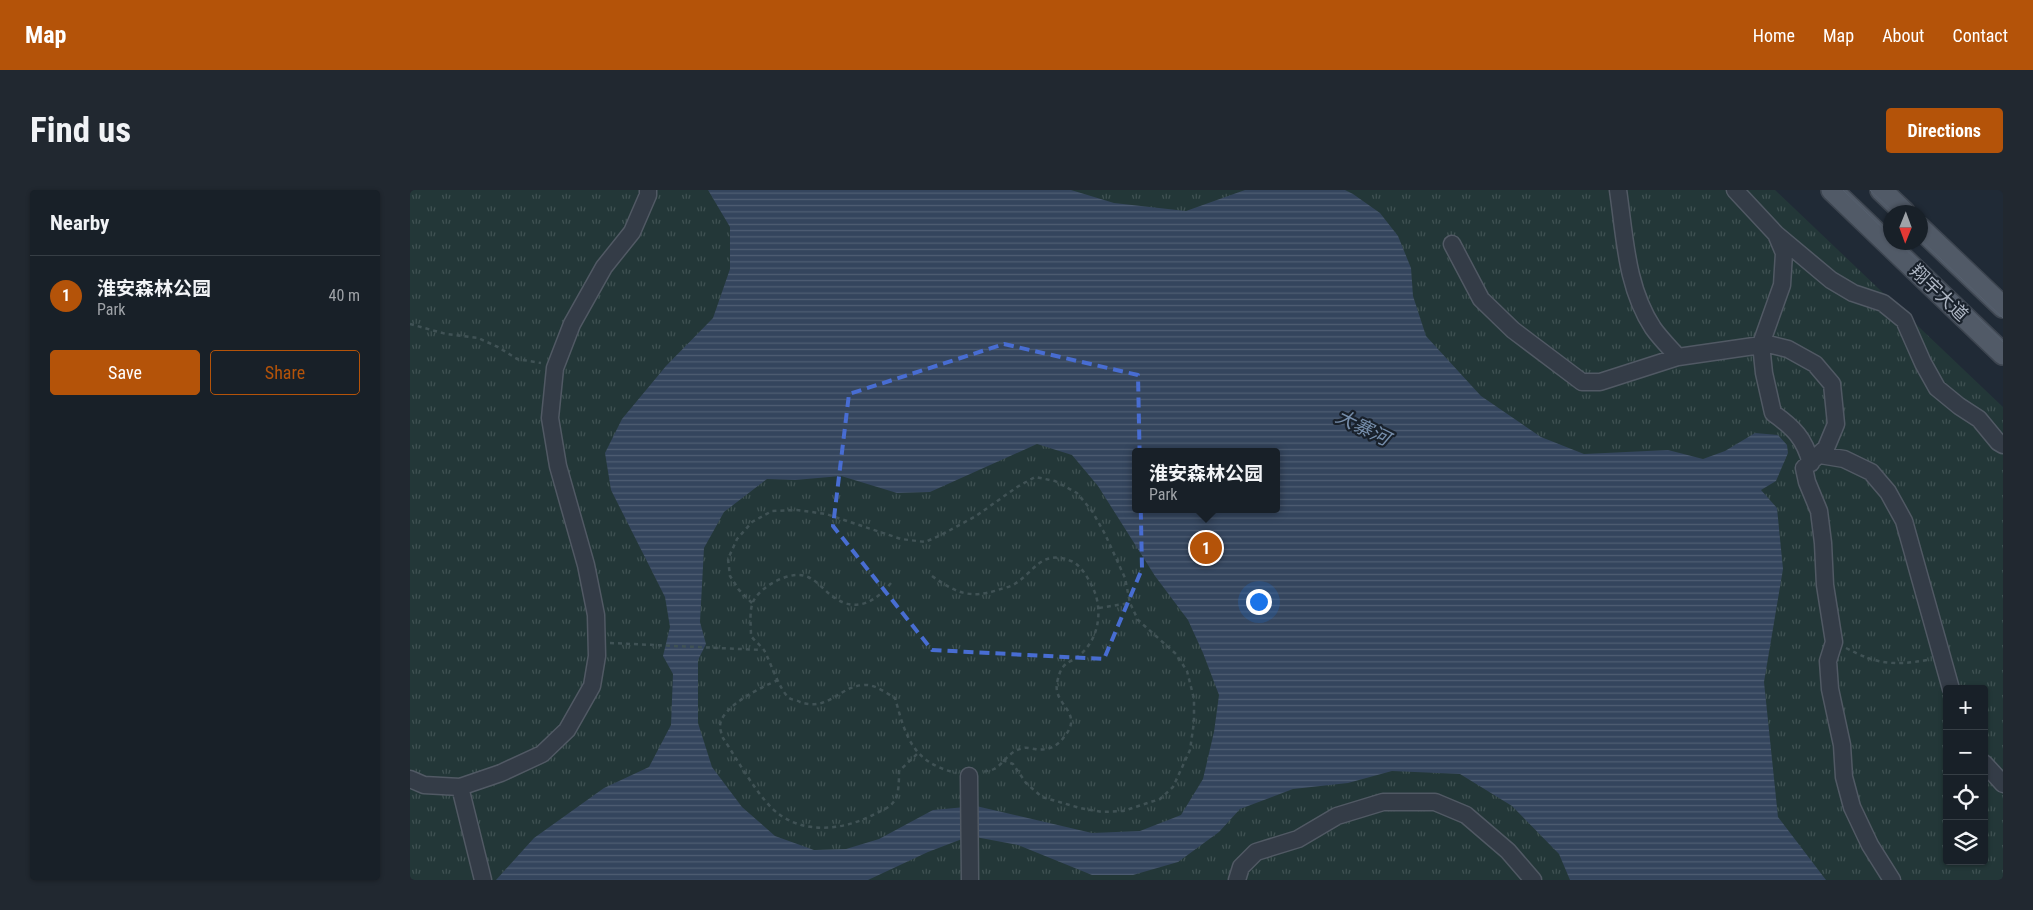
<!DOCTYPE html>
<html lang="en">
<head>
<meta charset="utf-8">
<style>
	:root { --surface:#182028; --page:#212830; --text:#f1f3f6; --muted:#9fa3a8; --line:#363e45; --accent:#b45309 }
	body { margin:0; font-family:"Roboto Condensed","Noto Sans SC",sans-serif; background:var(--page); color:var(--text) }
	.controls { position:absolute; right:15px; bottom:15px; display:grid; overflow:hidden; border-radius:5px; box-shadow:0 1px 4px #0004 }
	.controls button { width:45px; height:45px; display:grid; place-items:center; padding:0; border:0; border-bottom:1px solid var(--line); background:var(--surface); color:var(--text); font:25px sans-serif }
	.compass { position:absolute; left:1473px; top:15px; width:45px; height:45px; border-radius:50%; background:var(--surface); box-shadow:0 1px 4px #0004; rotate:181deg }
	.you { position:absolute; left:848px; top:411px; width:18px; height:18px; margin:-12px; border:4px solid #fff; border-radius:50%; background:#1a73e8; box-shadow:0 0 0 8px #1a73e833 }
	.badge { display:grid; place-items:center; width:32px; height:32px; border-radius:50%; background:var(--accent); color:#fff; font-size:16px; font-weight:700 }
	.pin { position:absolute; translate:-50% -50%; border:2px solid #fff; box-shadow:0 1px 5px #0006 }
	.popup { position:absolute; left:722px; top:258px; width:148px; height:65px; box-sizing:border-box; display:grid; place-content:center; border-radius:5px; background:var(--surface); filter:drop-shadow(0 1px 4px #0005); font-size:16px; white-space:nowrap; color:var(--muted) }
	.popup b { font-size:19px; color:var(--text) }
	.popup::after { content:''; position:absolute; left:50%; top:100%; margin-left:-10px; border:10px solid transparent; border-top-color:var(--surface) }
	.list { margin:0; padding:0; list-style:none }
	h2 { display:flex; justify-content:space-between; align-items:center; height:65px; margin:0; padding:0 20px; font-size:21px }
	h2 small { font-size:16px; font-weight:400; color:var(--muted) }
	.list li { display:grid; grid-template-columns:32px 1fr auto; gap:15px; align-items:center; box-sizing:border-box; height:80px; padding:0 20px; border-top:1px solid var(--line) }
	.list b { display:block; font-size:19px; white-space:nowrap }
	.list p { margin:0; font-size:16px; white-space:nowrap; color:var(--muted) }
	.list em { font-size:16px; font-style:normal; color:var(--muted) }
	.actions { display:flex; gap:10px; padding:15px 20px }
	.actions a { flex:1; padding:11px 0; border:1px solid var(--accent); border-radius:5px; text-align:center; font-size:18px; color:var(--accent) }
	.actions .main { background:var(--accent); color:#fff }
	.icon { flex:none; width:28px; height:28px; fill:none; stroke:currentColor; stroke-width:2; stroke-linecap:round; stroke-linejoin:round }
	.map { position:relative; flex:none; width:1593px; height:690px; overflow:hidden; border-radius:5px }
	header { display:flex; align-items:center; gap:30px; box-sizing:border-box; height:70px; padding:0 25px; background:var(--accent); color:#fff }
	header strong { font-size:24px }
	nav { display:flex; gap:28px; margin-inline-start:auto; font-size:18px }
	.intro { display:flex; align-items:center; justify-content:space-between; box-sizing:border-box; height:120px; padding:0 30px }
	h1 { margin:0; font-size:35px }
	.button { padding:12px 22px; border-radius:5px; background:var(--accent); color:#fff; font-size:18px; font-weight:700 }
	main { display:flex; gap:30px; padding:0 30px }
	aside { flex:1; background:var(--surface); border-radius:5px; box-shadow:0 1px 4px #0004 }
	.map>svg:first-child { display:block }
</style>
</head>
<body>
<header>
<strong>Map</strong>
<nav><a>Home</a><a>Map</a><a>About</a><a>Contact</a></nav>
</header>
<div class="intro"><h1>Find us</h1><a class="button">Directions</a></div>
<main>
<aside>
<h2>Nearby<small></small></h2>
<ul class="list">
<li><span class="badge">1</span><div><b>淮安森林公园</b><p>Park</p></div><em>40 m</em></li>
</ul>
<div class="actions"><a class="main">Save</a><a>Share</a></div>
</aside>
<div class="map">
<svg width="1593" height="690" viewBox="0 0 1593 690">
	<defs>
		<pattern id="grass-tufts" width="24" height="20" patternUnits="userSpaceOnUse" patternTransform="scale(1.25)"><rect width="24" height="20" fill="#233738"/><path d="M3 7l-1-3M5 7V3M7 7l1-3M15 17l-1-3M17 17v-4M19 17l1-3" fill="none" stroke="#405253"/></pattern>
		<pattern id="water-rules" width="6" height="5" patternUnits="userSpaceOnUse" patternTransform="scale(1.25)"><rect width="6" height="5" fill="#34455d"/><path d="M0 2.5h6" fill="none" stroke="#4f5e73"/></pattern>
	</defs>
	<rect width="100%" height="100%" fill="#202a36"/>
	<!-- grass -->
	<path fill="url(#grass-tufts)" fill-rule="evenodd" d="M0 0H1365L1593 217V690H0ZM726 262H866V319H726ZM1537 499H1574V671H1537Z"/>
	<!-- water -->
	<path fill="url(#water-rules)" fill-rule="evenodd" d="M298 0H661L704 13 776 21 835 0H935L943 4 970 23 988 46 1001 78 1003 106 1016 146 1071 206 1131 247 1174 264 1258 260 1293 269 1315 261 1345 243 1368 245 1377 255 1378 263 1366 291 1351 300 1367 318 1373 379 1354 492 1368 627 1416 690H1160L1149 664 1102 616 1050 584 982 581 938 593 883 599 830 619 809 642 768 672 723 685H682L608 655 560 646 518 662 458 690H86L124 648 194 598 239 577 261 535 263 484 253 466 260 437 255 407 201 300 195 263 212 229 256 176 303 128 320 79V37ZM627 254 662 265 688 296 745 386 778 430 793 463 809 505 804 542 793 589 771 625 730 641 682 643 566 616 523 620 469 649 436 659 404 660 365 646 332 617 302 577 288 533V470L296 454 290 432 294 358 314 322 357 289 385 290 431 286 487 303 520 302ZM726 262H866V319H726Z"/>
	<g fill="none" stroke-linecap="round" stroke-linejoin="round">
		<!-- minor casing -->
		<g stroke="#515964" stroke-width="19">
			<path id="minor" d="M1208 0C1215 47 1216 97 1243 138 1250 148 1260 158 1268 167L1358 154 1378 159 1405 174 1422 194 1426 234 1416 258 1394 278 1397 292 1409 321 1413 353 1415 395 1424 452 1418 471 1420 499 1432 555 1434 587 1442 617 1460 655 1482 690
				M1325 0 1366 44 1374 63 1372 95 1351 154 1354 183 1363 223C1384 238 1394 248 1401 273
				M1366 44 1421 90 1443 103 1473 113 1494 130 1513 173 1527 198 1549 216 1569 229 1588 252 1593 255
				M1042 54 1071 109 1103 140 1172 192H1190L1268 167
				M1410 265 1434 269 1461 282 1478 302 1494 331 1541 499
				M1574 573 1593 594
				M559 586 560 690
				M0 589 14 595 50 597 91 583 132 564 157 540 182 496 187 466 186 425 176 375 148 276 140 228 145 178 162 134 194 77 222 42 238 5V0
				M50 597 73 690
				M827 690 831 677 846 662 888 649 927 626 973 612H1025L1056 625 1098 661 1123 690"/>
		</g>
		<!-- major casing -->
		<g stroke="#3d4550" stroke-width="24">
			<path id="major" d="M1422 0 1593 164
				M1471 0 1494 22
				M1510 38 1593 117"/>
		</g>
		<!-- path -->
		<path stroke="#405255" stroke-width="2.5" stroke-dasharray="4 4" stroke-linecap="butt" d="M0 134 36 144 68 148 88 157 107 169 131 173
			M522 386C546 403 559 409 588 400 593 398 601 397 606 393 624 382 631 359 661 371 670 374 678 388 682 396 693 417 690 446 672 463 658 476 652 469 647 493 643 516 675 522 654 547 647 557 637 561 625 559 622 559 617 557 614 558 599 560 594 574 584 579 580 581 576 581 573 582
			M481 393C466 411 447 423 425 408 415 402 409 392 398 387 382 379 350 396 343 412 339 421 341 436 341 446 345 451 350 455 354 460 361 473 369 499 379 508 382 510 387 510 390 512 419 522 429 496 454 495 465 494 476 503 485 508 496 547 502 572 546 583
			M342 413 329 400 320 386 318 369 327 349 342 332 362 321 387 320 416 324 491 349 515 352 531 345 566 326 607 297 625 287 645 291 667 303 682 321 695 344 715 388 720 413 728 430 766 464 777 481 784 509V532L780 560 763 597 750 609 713 621 692 622 670 618 632 607 616 593 603 574 592 570
			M689 418 720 413
			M200 453 352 460
			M1436 458C1466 474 1484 476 1517 470
			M368 490C352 497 311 516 310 536 310 540 312 545 313 548 327 569 350 611 370 625 399 645 436 639 465 624 473 620 482 617 486 608 489 600 489 590 489 581L508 563"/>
		<!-- minor -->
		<use href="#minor" stroke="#343c47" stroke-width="16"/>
		<!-- major -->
		<use href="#major" stroke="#515a67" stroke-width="21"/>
		<!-- tram -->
		<path stroke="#56606e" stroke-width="1" d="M1433 0 1480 45
			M1460 0 1483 22
			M1510 49 1593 128
			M1488 52 1593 152"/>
	</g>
	<!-- marked area -->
	<path fill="none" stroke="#486dd2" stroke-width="4" stroke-dasharray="10 6" stroke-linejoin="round" d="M594 154 728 185 732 379 694 469 522 460 423 336 439 204Z"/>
	<g text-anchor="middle" stroke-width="4.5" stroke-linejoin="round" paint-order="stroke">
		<!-- street labels -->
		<g font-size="18" fill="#aeb6c3" stroke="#19212b">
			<text transform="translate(1529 103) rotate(44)" y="6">翔宇大道</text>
		</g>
		<!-- water labels -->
		<g font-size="19" font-style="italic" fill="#768eab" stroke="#19212b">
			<text transform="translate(953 237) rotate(26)" y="7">大寨河</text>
		</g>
	</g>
</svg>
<div class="controls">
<button>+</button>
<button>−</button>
<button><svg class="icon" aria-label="locate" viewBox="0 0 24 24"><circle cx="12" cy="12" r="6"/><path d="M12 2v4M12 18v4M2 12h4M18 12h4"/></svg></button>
<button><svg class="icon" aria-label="layers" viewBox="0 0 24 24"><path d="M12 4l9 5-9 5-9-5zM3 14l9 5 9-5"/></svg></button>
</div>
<svg class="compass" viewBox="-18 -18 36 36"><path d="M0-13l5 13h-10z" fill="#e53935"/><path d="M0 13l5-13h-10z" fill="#9fa3a8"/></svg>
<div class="you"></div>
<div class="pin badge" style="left:796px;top:358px">1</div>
<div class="popup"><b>淮安森林公园</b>Park</div>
</div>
</main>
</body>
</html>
